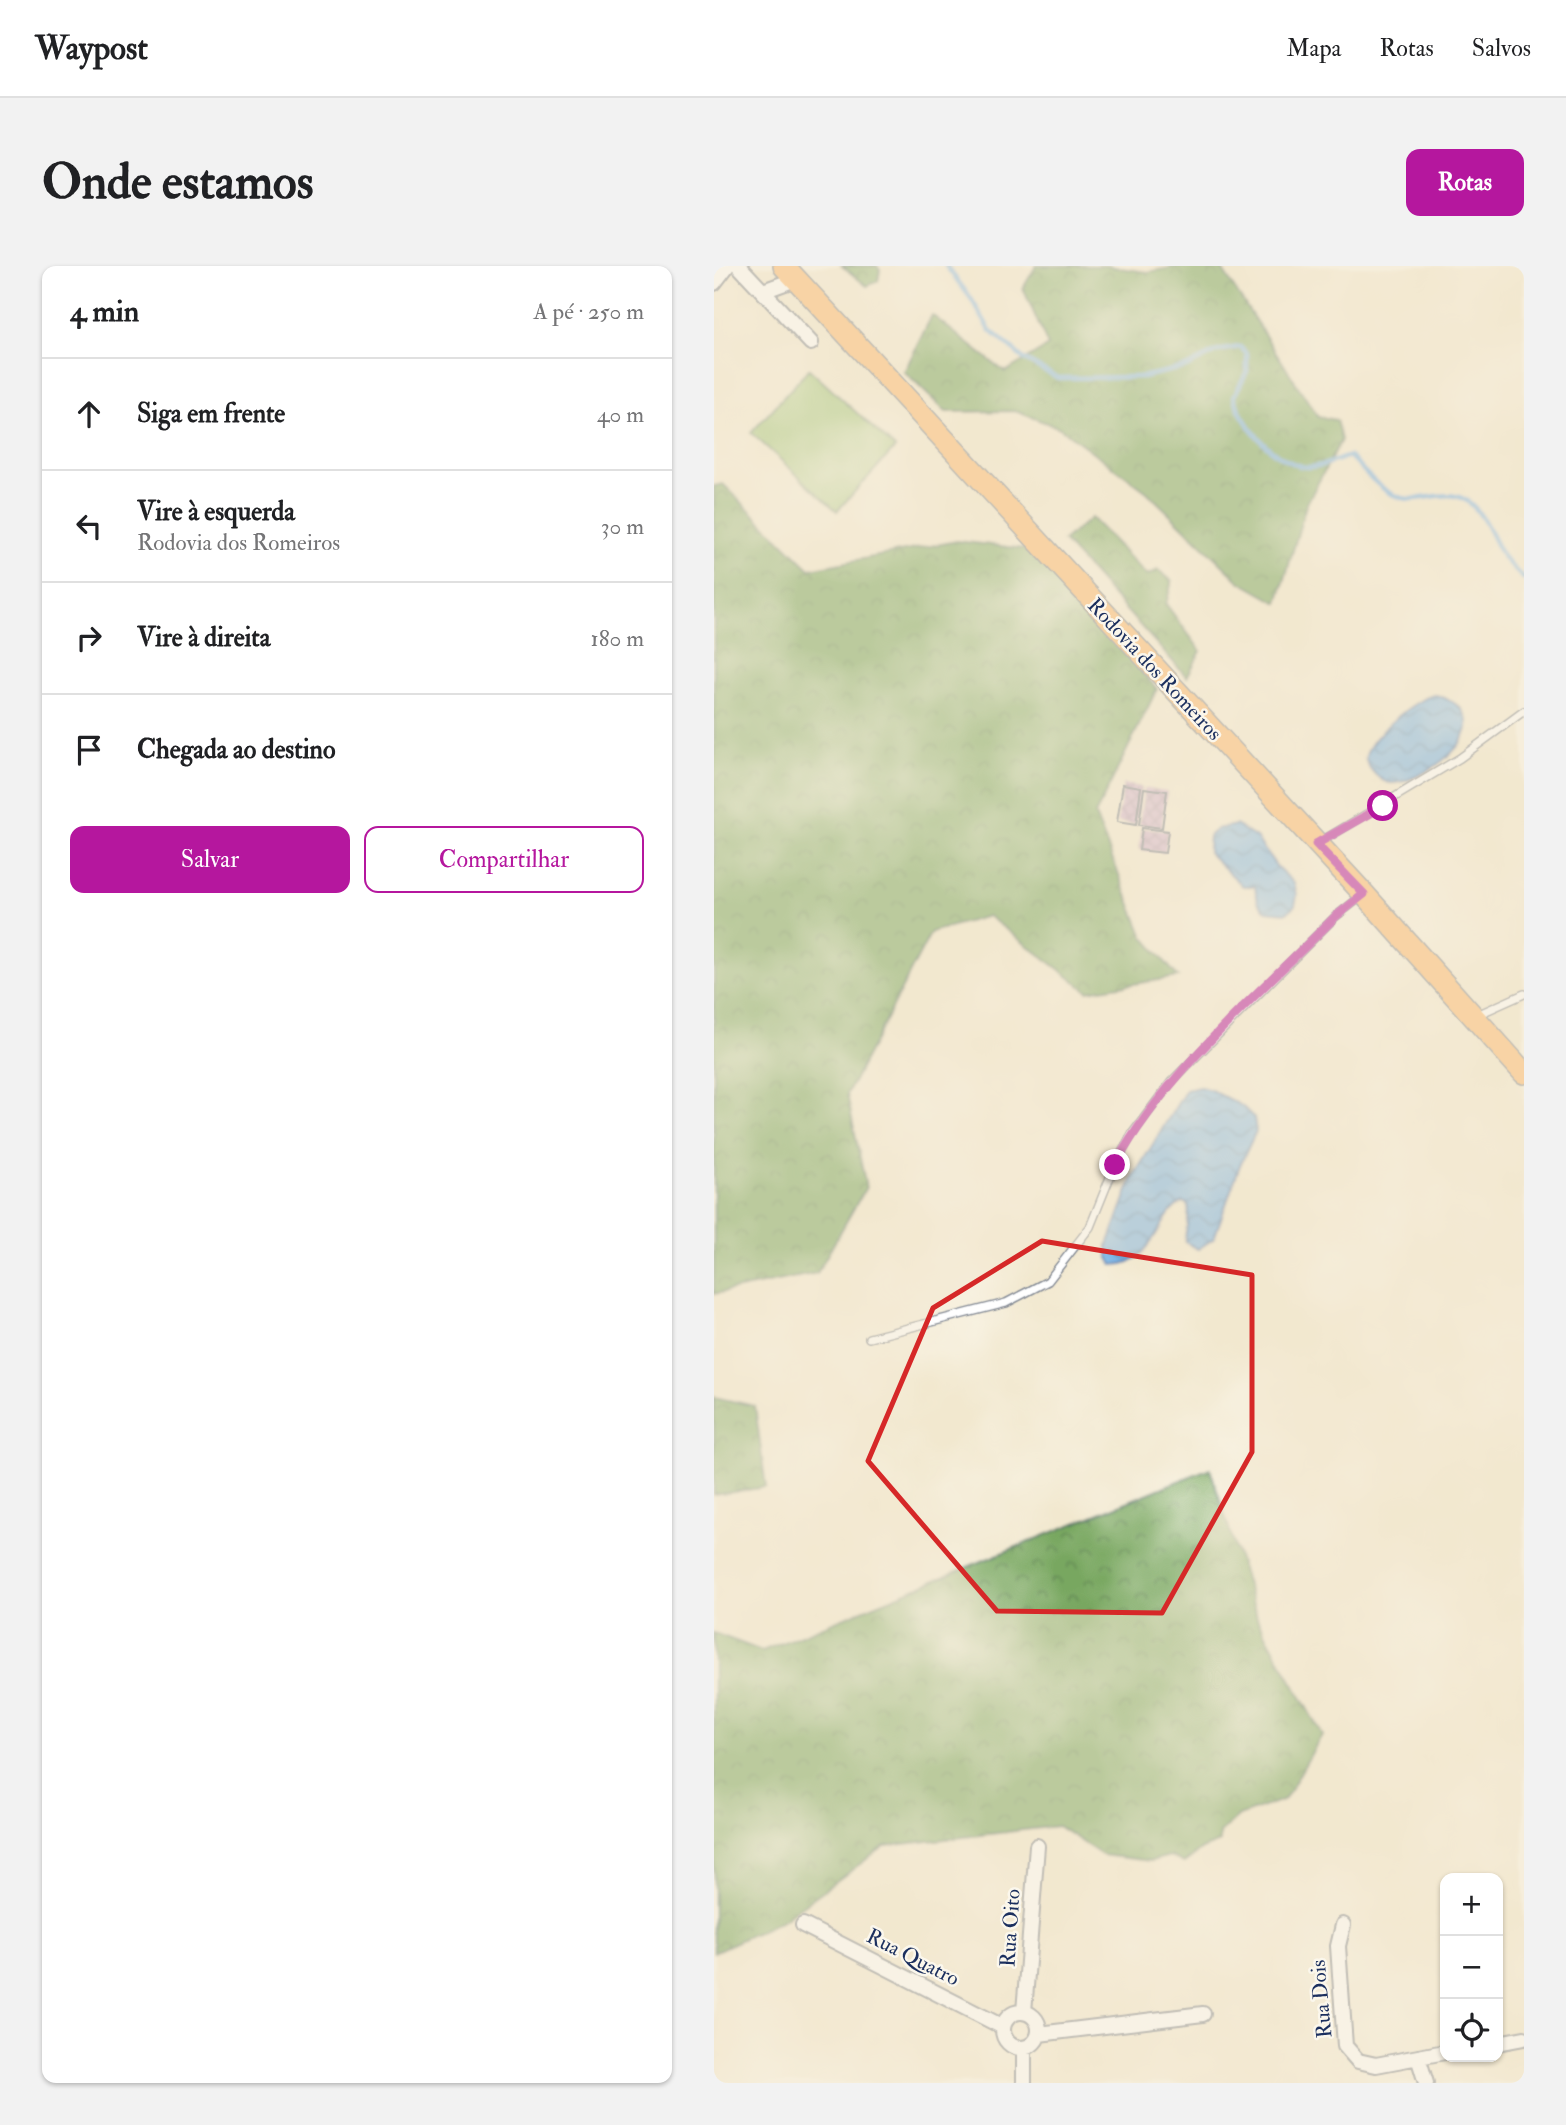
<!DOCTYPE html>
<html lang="pt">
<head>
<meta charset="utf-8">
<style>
	:root { --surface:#fff; --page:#f2f2f2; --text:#202124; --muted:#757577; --line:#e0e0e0; --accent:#b5179e }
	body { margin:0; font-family:"IM FELL Double Pica",serif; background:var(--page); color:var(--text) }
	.controls { position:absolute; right:21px; bottom:21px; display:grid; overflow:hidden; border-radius:14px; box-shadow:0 2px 5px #0004 }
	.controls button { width:63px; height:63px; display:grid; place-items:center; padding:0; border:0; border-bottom:2px solid var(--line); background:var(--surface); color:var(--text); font:35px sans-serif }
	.stop { position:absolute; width:21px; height:21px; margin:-16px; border:5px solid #b5179e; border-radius:50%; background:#fff }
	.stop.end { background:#b5179e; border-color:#fff; box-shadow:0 2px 7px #0008 }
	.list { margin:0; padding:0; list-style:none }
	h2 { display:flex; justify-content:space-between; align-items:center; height:91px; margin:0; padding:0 28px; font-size:30px }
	h2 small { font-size:23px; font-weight:400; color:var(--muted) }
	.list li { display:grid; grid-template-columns:46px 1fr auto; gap:21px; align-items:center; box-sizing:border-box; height:112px; padding:0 28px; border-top:2px solid var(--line) }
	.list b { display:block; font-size:26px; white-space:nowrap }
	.list p { margin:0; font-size:23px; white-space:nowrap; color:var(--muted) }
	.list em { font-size:23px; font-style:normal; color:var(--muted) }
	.actions { display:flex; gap:14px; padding:21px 28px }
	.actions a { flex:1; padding:16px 0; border:2px solid var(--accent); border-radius:14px; text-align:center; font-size:24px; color:var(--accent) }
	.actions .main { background:var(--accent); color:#fff }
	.icon { flex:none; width:38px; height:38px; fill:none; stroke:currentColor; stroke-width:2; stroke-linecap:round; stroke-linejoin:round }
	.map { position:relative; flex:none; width:810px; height:1817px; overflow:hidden; border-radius:14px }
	header { display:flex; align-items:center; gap:42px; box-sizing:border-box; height:98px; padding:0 35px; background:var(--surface); border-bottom:2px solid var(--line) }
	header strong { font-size:33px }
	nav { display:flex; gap:38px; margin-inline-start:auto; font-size:24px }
	.intro { display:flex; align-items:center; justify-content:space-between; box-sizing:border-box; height:168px; padding:0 42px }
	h1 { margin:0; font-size:49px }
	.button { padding:18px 32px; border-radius:14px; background:var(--accent); color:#fff; font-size:24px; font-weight:700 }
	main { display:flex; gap:42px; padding:0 42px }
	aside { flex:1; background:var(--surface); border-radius:14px; box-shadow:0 2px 5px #0004 }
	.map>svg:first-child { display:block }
</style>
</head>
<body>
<header>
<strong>Waypost</strong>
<nav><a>Mapa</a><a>Rotas</a><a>Salvos</a></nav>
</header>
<div class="intro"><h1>Onde estamos</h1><a class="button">Rotas</a></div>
<main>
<aside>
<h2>4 min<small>A pé · 250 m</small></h2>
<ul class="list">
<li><svg class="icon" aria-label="ahead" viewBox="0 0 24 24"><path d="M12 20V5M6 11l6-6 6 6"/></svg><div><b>Siga em frente</b></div><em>40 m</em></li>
<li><svg class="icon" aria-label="left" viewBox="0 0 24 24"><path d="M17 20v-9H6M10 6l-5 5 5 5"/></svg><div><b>Vire à esquerda</b><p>Rodovia dos Romeiros</p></div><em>30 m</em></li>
<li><svg class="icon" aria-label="right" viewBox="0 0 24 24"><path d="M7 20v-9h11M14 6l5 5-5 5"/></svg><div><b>Vire à direita</b></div><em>180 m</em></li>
<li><svg class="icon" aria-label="arrive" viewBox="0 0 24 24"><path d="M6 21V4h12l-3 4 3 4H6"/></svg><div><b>Chegada ao destino</b></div></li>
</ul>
<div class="actions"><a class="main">Salvar</a><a>Compartilhar</a></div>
</aside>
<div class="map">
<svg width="810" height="1817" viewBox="0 0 810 1817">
	<defs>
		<pattern id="forest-crowns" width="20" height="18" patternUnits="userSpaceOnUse" patternTransform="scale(1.75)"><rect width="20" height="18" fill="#78a761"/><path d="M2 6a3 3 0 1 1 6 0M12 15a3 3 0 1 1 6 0" fill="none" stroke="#628853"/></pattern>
		<pattern id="water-waves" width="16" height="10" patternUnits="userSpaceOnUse" patternTransform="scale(1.75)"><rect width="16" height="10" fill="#75b1e6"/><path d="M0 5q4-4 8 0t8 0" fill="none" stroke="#5f90be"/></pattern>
		<pattern id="building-cross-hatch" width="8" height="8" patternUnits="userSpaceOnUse" patternTransform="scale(1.75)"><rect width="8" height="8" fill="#c9a3c9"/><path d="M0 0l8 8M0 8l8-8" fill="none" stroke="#a285a6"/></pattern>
	</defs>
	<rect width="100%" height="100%" fill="#fbf7ec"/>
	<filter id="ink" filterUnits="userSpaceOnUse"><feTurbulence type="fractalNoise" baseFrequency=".0143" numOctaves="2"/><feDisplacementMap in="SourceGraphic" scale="14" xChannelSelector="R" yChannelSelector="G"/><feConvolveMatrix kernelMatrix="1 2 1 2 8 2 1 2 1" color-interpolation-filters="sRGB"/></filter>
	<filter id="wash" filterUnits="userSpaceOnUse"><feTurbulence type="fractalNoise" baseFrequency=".00686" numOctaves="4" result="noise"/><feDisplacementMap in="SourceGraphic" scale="28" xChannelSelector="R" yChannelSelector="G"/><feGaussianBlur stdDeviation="1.57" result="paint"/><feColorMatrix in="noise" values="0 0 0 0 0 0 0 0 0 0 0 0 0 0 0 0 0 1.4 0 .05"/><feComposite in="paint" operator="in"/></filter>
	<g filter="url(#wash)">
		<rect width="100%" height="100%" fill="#f2e8cf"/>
		<!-- forest -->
		<path fill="url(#forest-crowns)" stroke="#4a6b60" stroke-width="2" d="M128 0H163L166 4 164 15 153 20Z
			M322 0H392L433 6 468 0H506L604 151 622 154 627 174 592 239 564 337 525 315 433 226 346 162 301 145 232 146 190 106 218 49 291 106 334 80 309 22Z
			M9 218 96 303 243 275 319 284 443 423 381 549 430 671 464 711 374 725 274 650 217 666 133 828 152 921 103 1007 0 1028V220Z
			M377 252 433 310 444 304 458 315 452 338 487 385 473 411 349 275Z
			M0 1131 41 1140 52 1221 0 1229Z
			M496 1202 544 1354 608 1469 571 1533 525 1550 506 1567V1576L488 1583 470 1597 456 1590 437 1595 388 1589 344 1560 171 1580 67 1655 0 1686V1367L48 1385Z"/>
		<!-- garden -->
		<path fill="#96c16e" stroke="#587866" stroke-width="2" d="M95 103 181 182 123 245 37 167Z"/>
		<!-- water -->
		<path fill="url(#water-waves)" stroke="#4870a2" stroke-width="2" d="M722 429C807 456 694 529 670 515 663 511 650 498 652 490 655 471 704 430 722 429Z
			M522 559 542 572 563 601 580 617 583 629 581 639 573 647 552 645 544 635 541 620H529L494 586 495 570 503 563Z
			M486 821 497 824 528 840 540 852 542 865 526 899 500 972 484 983 471 976C471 963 477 949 474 938L469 936C444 947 440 999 399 999L394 990V979L419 911 472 824Z"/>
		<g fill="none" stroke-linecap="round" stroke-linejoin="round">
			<!-- stream -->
			<path stroke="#75b1e6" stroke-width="4.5" d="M232 0 256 31 276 64 311 94 344 112 428 111 472 101 504 85 526 81 533 88V105L520 130C528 158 556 191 586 200 601 204 621 195 635 190 651 205 671 232 695 233 717 234 737 221 757 238 772 252 778 273 788 289 794 298 803 306 810 313"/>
		</g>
		<g id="blocks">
			<!-- building -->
			<path fill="url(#building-cross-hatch)" d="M409 518 427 521 422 559 403 556Z
				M430 522 453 525 448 562 425 559Z
				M428 562 454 565 451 587 425 584Z"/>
		</g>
	</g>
	<g filter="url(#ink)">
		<use href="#blocks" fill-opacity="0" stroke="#868c96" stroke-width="2"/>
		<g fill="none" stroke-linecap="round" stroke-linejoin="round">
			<!-- lane casing -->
			<g stroke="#868c96" stroke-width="10">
				<path id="lane" d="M606 576 746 492 810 445
					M763 749 810 728
					M155 1072 292 1037 334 1015 376 961 401 899 418 868 457 816 621 651 649 629"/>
			</g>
			<!-- street casing -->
			<g stroke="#868c96" stroke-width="18">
				<path id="street" d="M25 0 97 77
					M0 17 13 0
					M49 25 82 13
					M89 1659 289 1761
					M629 1659 624 1680 631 1780 644 1795 662 1799 731 1786
					M289 1764a18 18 0 1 1 36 0a18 18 0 1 1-36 0Z
					M310 1746 323 1580
					M325 1768 489 1748
					M784 1777 810 1772
					M704 1791 712 1817
					M310 1817V1783"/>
			</g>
			<!-- primary casing -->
			<g stroke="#868c96" stroke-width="24">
				<path id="primary" d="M70 0 650 628 810 807"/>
			</g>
			<!-- lane -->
			<use href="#lane" stroke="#fff" stroke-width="7"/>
			<!-- street -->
			<use href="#street" stroke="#fff" stroke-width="14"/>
			<!-- primary -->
			<use href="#primary" stroke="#febb71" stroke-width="21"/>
		</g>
	</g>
	<g fill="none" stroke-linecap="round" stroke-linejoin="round" filter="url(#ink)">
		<!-- route -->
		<path stroke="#b5179e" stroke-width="9" d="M401 899C454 803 544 729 621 651L650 628 602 578 669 540"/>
	</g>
	<!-- marked area -->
	<path d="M0 0H810V1817H0ZM328 975 538 1009V1186L448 1347 283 1345 154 1195 219 1042Z" fill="#f2e8cf" fill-opacity=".55" fill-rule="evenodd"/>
	<path fill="none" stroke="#d62828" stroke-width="5" stroke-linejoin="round" d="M328 975 538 1009V1186L448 1347 283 1345 154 1195 219 1042Z"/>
	<g text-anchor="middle" stroke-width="5" stroke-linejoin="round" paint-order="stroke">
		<!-- street labels -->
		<g font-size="21" fill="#1b2f5e" stroke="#fbf7ec">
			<text transform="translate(441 403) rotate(47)" y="7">Rodovia dos Romeiros</text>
			<text transform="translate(296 1662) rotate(-86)" y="7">Rua Oito</text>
			<text transform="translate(199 1691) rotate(27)" y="7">Rua Quatro</text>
			<text transform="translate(607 1733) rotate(-95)" y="7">Rua Dois</text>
		</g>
	</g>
</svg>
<div class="controls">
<button>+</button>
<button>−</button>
<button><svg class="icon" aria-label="locate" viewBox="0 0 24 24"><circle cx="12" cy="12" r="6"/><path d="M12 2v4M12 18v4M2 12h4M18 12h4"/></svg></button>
</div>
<div class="stop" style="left:669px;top:540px"></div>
<div class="stop end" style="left:401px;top:899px"></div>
</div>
</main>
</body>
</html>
